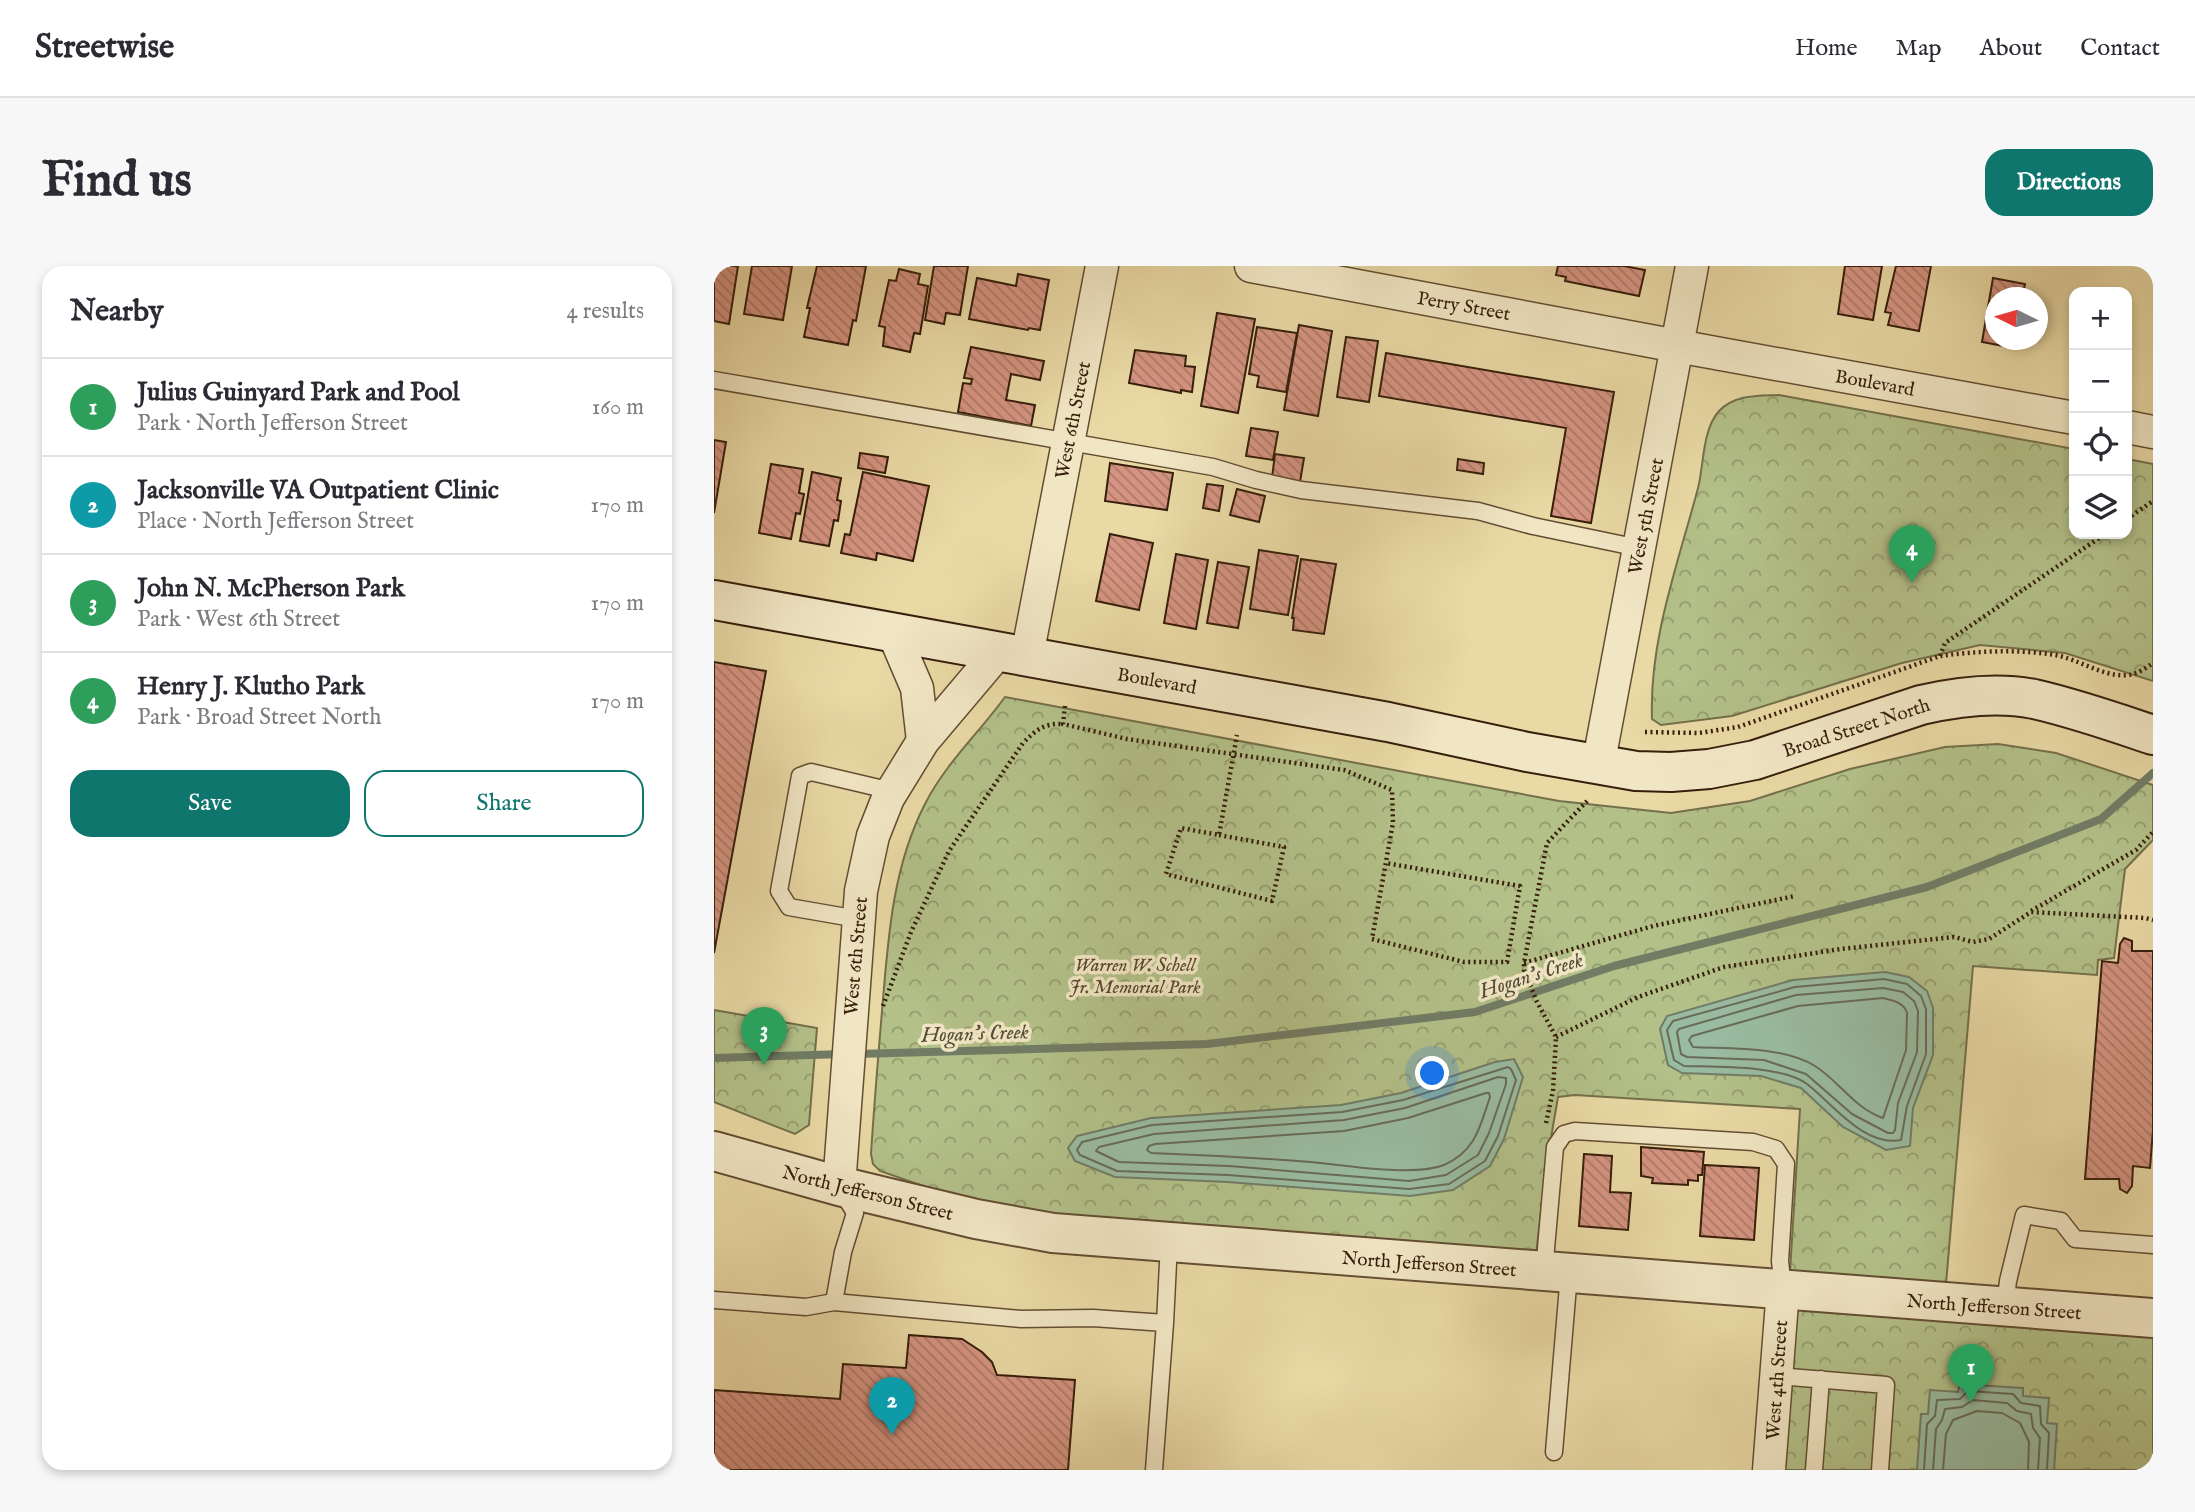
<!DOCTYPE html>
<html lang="en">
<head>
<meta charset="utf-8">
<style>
	:root { --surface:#fff; --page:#f7f7f7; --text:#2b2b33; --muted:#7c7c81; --line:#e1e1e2; --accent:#0f766e }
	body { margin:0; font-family:"IM FELL English",serif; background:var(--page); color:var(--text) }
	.controls { position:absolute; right:21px; top:21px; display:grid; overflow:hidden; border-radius:14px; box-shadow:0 4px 10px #0003 }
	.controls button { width:63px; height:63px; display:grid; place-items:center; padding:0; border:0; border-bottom:2px solid var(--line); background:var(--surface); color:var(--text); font:35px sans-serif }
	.compass { position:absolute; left:1271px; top:21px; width:63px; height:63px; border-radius:50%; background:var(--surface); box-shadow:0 4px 10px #0003; rotate:275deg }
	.you { position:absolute; left:719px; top:808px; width:24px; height:24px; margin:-18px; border:5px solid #fff; border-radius:50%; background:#1a73e8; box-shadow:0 0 0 10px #1a73e833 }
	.badge { display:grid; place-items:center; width:46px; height:46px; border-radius:50%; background:var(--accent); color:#fff; font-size:23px; font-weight:700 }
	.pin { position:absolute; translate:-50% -58px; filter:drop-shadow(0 2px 4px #0008) }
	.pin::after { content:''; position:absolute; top:37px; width:24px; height:21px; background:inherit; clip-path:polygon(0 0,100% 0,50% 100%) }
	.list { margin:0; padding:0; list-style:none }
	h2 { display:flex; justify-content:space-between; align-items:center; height:91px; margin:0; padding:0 28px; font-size:30px }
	h2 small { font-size:23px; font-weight:400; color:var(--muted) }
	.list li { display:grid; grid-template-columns:46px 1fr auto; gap:21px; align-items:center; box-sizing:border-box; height:98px; padding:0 28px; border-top:2px solid var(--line) }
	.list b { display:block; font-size:26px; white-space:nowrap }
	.list p { margin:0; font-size:23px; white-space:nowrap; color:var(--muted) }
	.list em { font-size:23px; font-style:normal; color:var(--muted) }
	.actions { display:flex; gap:14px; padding:21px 28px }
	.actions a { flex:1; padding:16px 0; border:2px solid var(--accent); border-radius:21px; text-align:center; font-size:24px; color:var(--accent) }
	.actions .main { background:var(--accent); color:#fff }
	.icon { flex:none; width:38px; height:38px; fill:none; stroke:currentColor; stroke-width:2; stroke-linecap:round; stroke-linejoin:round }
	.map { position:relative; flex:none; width:1439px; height:1204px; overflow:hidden; border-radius:21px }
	header { display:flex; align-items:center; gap:42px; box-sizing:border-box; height:98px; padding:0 35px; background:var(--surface); border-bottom:2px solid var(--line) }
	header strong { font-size:33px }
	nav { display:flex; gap:38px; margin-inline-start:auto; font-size:24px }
	.intro { display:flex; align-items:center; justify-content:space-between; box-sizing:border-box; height:168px; padding:0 42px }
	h1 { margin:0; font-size:49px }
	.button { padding:18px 32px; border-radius:21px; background:var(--accent); color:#fff; font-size:24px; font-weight:700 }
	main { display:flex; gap:42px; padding:0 42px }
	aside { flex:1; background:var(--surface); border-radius:21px; box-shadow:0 4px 10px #0003 }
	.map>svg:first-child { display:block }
</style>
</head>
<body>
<header>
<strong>Streetwise</strong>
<nav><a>Home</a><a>Map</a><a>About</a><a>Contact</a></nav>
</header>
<div class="intro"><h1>Find us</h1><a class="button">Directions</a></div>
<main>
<aside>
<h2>Nearby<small>4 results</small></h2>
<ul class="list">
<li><span class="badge" style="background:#2e9e5b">1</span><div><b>Julius Guinyard Park and Pool</b><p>Park · North Jefferson Street</p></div><em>160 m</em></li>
<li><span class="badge" style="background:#0f9aa8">2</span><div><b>Jacksonville VA Outpatient Clinic</b><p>Place · North Jefferson Street</p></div><em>170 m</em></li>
<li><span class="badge" style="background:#2e9e5b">3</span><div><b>John N. McPherson Park</b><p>Park · West 6th Street</p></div><em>170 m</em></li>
<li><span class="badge" style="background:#2e9e5b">4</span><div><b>Henry J. Klutho Park</b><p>Park · Broad Street North</p></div><em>170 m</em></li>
</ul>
<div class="actions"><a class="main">Save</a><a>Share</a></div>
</aside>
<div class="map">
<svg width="1439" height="1204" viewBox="0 0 1439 1204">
	<defs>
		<pattern id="forest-crowns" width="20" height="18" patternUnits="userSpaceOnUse" patternTransform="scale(1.75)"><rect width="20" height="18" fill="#b3c088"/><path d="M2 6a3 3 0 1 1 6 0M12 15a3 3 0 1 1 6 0" fill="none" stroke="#929b6d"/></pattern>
		<pattern id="building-back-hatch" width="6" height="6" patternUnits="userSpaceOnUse" patternTransform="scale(1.75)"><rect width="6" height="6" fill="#d59481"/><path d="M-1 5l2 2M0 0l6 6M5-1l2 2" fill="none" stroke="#ae7868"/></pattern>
	</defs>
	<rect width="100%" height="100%" fill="#e9d9a5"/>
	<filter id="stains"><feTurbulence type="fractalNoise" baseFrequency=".00286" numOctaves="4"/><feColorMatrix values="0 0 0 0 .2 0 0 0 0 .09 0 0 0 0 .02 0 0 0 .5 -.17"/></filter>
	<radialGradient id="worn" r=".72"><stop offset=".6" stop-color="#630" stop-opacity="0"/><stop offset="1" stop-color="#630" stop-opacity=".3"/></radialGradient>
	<!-- forest -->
	<path fill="url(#forest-crowns)" stroke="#746f4a" stroke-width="2" d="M1065 129 1360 183V268H1413V193L1439 198V415L1351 387 1266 379 1188 397 1018 450 947 459 938 453C935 374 964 298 984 222 990 199 988 164 1005 145 1022 128 1044 130 1065 129Z
		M291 431 845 535 957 547 1036 535 1136 503 1231 481 1284 478 1342 487 1439 519V574L1411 603 1400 692 1384 694 1383 709 1259 700 1232 1018 1076 1006 1086 843 861 829 844 831 832 901 822 989 281 945 166 905 159 898 157 888C160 840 164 793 168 745 174 674 178 602 211 538 231 498 265 467 291 431Z
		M0 744 103 762 95 859 81 868 0 836Z
		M1082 1039 1439 1068V1204H1070Z"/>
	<!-- water -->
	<path fill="#99bba1" stroke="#717c65" stroke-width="2" d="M1171 706 1195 711 1213 725 1219 742V789L1199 842 1196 880 1172 884 1129 861 1087 822 1047 810 968 807 954 799 946 763 953 750 1079 714Z
		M800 793 809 811 790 873 776 900 739 924 696 930 514 916 401 911 361 895 354 882 363 870 437 852 627 839 687 827 781 796Z
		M1246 1118 1309 1122V1130L1335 1132 1333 1157 1343 1158 1340 1204H1203L1207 1148H1214L1216 1124 1244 1126Z"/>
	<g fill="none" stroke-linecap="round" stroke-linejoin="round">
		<!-- shore -->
		<path stroke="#686c56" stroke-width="2" d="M1170 713 1193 718 1207 730 1212 743V788L1193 840 1187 874C1150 881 1119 838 1093 818 1067 799 1002 801 970 800L960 794 953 764 959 755 1081 721Z
			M1169 722 1189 726 1200 735 1204 745 1203 786 1184 837 1181 864 1179 867H1174L1138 848 1092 808 1050 794 973 791 967 788 963 766 965 763 1082 729Z
			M1169 732C1179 735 1190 736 1193 747L1192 784 1169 852C1140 842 1126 816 1101 800 1069 780 1015 783 979 781L975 774 978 770 1084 740Z
			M794 801 797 803 802 814 784 870 771 895 735 918 695 923 514 909 403 905 366 889 363 884 368 876 438 859 628 846 689 834Z
			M784 811 792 812V818L775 867 764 889 732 909 695 915 515 900 405 896 382 885 385 881 440 868 630 854 691 842Z
			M772 827H775L776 831C766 860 762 885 730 899 700 911 631 899 597 896 544 892 490 889 437 887L433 884 435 880 441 878 630 865 694 852Z
			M1210 1204 1213 1158 1221 1150 1223 1134 1246 1133 1254 1125 1299 1128 1307 1137 1326 1140 1327 1158 1335 1167 1333 1204
			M1219 1204 1222 1163 1228 1154 1231 1143 1248 1141 1259 1134 1293 1137 1303 1145 1317 1148 1319 1162 1326 1172 1324 1204
			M1229 1204 1232 1168 1239 1154 1263 1145 1288 1147 1306 1157 1315 1176 1314 1204"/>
		<!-- stream -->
		<path stroke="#717c65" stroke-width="8" d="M143 788 493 778 761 746 900 700 1213 621 1387 553 1439 507
			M0 792 130 788"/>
	</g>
	<!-- building -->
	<path fill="url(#building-back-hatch)" stroke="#361e0b" stroke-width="2" d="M0 0H24L15 58 0 55Z
		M38 0H78L69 54 30 48Z
		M103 0H152L142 55 139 54 134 79 90 71 96 42H93Z
		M220 0H254L246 49 232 47 230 58 211 54Z
		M844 0H910L931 4 925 30 851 15 852 11 842 9Z
		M1131 0H1168L1159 54 1124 48Z
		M1182 0H1217L1205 65 1174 59 1177 47 1171 46Z
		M185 3 206 8 204 18 214 20 206 68 200 67 196 86 169 80 171 61 165 60 175 14 182 15Z
		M304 8 335 14 326 64 315 62 314 64 255 53 263 12 302 20Z
		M1279 12 1311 18 1308 32H1282V74H1301L1300 82 1268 76Z
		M503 47 541 53 524 147 487 140Z
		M585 59 618 65 604 150 570 144Z
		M543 61 583 67 572 126 543 121 545 110 535 108Z
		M632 71 664 75 655 136 623 131Z
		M257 81 330 95 326 114 297 108 292 134 321 139 317 160 244 146 249 117 257 118 258 113 250 112Z
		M421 84 472 90 471 100 481 101 478 126 467 124V127L415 117Z
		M672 87 900 126 877 257 837 250 852 162 665 130Z
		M537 162 564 166 559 194 532 190Z
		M0 174 12 176 0 247Z
		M146 187 174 191 171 207 144 202Z
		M561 188 590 192 586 216 558 212Z
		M744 193 770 197 769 208 743 204Z
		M396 197 459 207 453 244 391 235Z
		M57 198 89 203 85 227 90 228 86 248 82 247 77 273 45 267Z
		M98 206 127 212 123 234 127 235 124 255 120 254 115 280 86 275Z
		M149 206 215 220 199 295 163 287 162 294 127 287 131 268 136 269Z
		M493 218 509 220 505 245 489 242Z
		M523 223 551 230 545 256 516 249Z
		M396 268 439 277 425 344 382 335Z
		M545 284 584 290 574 349 536 343Z
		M462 288 494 294 482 363 450 357Z
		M587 293 622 298 610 368 579 364 580 352H578Z
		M504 296 535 301 524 362 493 357Z
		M0 396 52 405 0 687Z
		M1410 672 1418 675V685H1439V864L1436 902 1419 900 1418 920 1413 927 1406 923 1405 913H1371L1388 695 1404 697 1406 678Z
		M927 881 990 886 988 909H984V915L974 914V919L938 917 939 912 927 910Z
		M870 888 898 890 896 926 917 927 914 964 865 960Z
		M991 899 1045 902 1040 974 986 970Z
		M195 1069 248 1073 268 1086 278 1096 283 1109 361 1114 354 1204H0V1124L126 1133 129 1098 192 1102Z"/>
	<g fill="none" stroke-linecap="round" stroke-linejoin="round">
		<!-- service casing -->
		<g stroke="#634d32" stroke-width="19">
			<path id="service" d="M0 114 499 201 542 214 587 224 764 245 819 260 925 282
				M144 653 75 641 65 625 86 510 97 506 178 525
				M830 1005 841 881 850 868 861 865 1039 876 1062 883 1072 898 1066 995 1069 1023
				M0 1034 92 1041 120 1036 129 986 141 947 129 927
				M120 1036 307 1053 379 1052 451 1057
				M1291 1040 1294 1015 1310 949 1347 955 1361 973 1439 979
				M1063 1110 1172 1119 1166 1204
				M840 1186 855 1008
				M440 1204 451 1057 455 977
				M1100 1204 1107 1113"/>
		</g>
		<!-- minor casing -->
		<g stroke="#634d32" stroke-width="35">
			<path id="minor" d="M537 0 963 80 1360 152
				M1413 161 1439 166
				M179 366 203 422 209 475
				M313 390 388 0
				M884 500 978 0
				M125 920 147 625 159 570 174 532 209 475 285 385
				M1055 1204 1069 1023"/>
		</g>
		<!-- tertiary casing -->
		<g stroke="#634d32" stroke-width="42">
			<path id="tertiary" d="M0 885 125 920 262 953 339 967 1439 1052"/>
		</g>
		<!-- secondary casing -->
		<g stroke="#361e0b" stroke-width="42">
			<path id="secondary" d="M0 334 674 456 813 486 922 505 957 506 995 503 1041 494 1207 439C1242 431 1285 426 1320 433 1360 442 1400 456 1439 469"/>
		</g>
		<!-- path -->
		<path stroke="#361e0b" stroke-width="4.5" stroke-dasharray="2 3.5" stroke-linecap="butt" d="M1413 253 1439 235
			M1226 390 1231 377 1391 268
			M351 440 349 458 413 473 630 504 678 524 679 557 658 673 750 696H793L806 620 671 597
			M931 466 985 467 1024 461 1226 390C1263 385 1304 383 1341 389 1365 393 1390 412 1415 409 1423 408 1432 402 1439 397
			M505 569 570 581 558 635 452 608 467 562 505 569 523 469
			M1317 645 1422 584 1439 566
			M810 697 939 660 1081 630
			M169 740 197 666 235 585 309 477C322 464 330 457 349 458
			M842 771 924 731 1010 701 1127 683 1240 671 1259 676 1275 673 1317 646 1431 652 1439 654
			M832 857 839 825 842 771 823 736 810 704V697L833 577 874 534"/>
		<!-- service -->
		<use href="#service" stroke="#f1e6c4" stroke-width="16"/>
		<!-- minor -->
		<use href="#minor" stroke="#f1e6c4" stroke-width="32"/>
		<!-- tertiary -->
		<use href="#tertiary" stroke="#f1e6c4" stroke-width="38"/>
		<!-- secondary -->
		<use href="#secondary" stroke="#f1e6c4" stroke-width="38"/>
	</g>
	<g text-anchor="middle" stroke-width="7" stroke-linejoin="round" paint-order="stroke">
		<!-- street labels -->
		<g font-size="19" fill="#361e0b" stroke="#f1e6c4">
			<text transform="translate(750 39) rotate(10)" y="7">Perry Street</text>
			<text transform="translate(1161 116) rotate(10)" y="7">Boulevard</text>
			<text transform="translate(358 154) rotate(-79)" y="7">West 6th Street</text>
			<text transform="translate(931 250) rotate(-79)" y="7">West 5th Street</text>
			<text transform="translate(443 414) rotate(10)" y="7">Boulevard</text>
			<text transform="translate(1142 461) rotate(-18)" y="7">Broad Street North</text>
			<text transform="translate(141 690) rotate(-85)" y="7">West 6th Street</text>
			<text transform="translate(154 926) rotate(14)" y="7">North Jefferson Street</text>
			<text transform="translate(715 997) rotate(4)" y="7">North Jefferson Street</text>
			<text transform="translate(1280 1040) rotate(4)" y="7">North Jefferson Street</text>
			<text transform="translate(1062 1114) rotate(-86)" y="7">West 4th Street</text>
		</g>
		<!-- park labels -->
		<g font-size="19" font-style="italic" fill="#55462a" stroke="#f1e6c4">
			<text x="421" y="705">Warren W. Schell<tspan x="421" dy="22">Jr. Memorial Park</tspan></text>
		</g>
		<!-- water labels -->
		<g font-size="21" font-style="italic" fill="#544d38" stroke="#f1e6c4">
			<text transform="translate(817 709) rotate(-18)" y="7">Hogan's Creek</text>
			<text transform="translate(261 767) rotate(-2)" y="7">Hogan's Creek</text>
		</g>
	</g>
	<rect width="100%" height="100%" filter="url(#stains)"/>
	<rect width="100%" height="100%" fill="url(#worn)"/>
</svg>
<div class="controls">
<button>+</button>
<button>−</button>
<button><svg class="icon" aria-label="locate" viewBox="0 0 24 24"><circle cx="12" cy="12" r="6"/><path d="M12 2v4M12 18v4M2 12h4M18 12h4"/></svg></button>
<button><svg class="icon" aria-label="layers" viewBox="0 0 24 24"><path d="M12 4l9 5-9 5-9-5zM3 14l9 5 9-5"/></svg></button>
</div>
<svg class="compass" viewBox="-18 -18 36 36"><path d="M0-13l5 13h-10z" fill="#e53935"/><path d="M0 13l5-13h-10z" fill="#7c7c81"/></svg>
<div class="you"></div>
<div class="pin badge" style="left:1257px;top:1136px;background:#2e9e5b">1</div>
<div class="pin badge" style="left:178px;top:1169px;background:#0f9aa8">2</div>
<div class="pin badge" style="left:50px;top:799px;background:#2e9e5b">3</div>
<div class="pin badge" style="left:1198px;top:317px;background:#2e9e5b">4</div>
</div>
</main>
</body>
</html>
